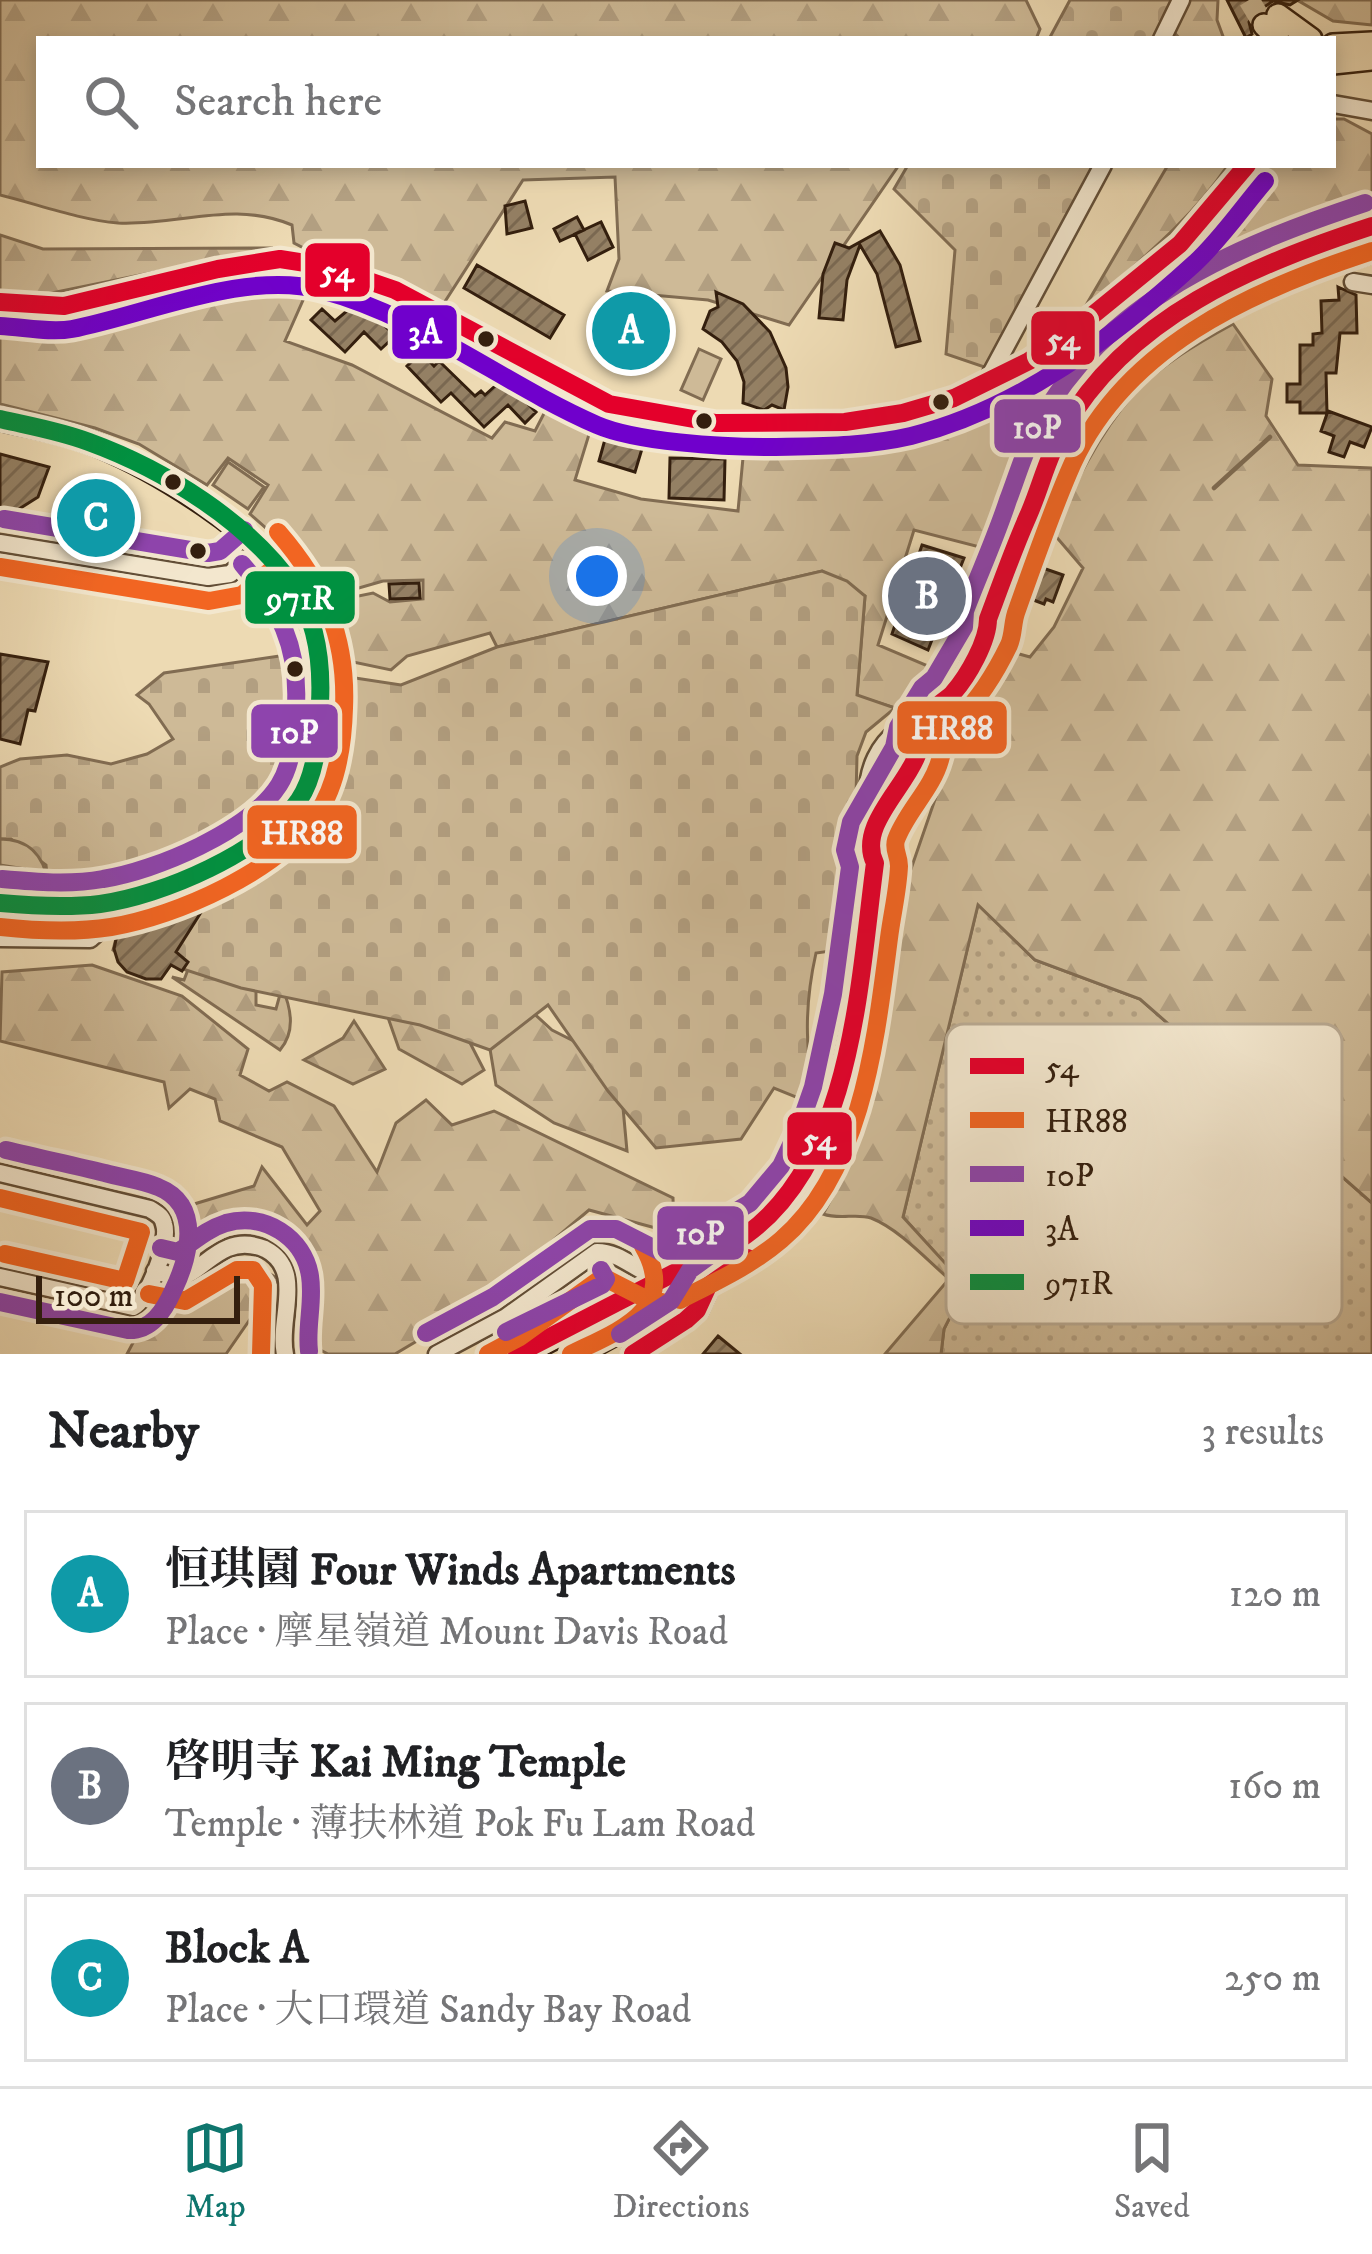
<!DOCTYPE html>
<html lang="en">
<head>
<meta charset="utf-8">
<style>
	:root { --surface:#fff; --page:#f2f2f2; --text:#202124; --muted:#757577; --line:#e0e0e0; --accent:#0f766e }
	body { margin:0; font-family:"IM FELL DW Pica","Noto Serif TC",serif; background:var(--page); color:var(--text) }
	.scale { position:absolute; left:36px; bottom:30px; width:204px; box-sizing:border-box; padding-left:12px; border:6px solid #341f0e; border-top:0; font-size:33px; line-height:42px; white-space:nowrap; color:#341f0e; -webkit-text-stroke:9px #f3e7ce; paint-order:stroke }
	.you { position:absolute; left:597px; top:576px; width:42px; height:42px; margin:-30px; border:9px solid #fff; border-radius:50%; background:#1a73e8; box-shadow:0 0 0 18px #1a73e833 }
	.badge { display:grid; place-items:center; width:78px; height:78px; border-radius:50%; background:var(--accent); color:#fff; font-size:39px; font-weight:700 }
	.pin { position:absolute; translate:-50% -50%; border:6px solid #fff; box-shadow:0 3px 12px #0006 }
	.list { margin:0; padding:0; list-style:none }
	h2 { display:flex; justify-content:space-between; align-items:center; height:156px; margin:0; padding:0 48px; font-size:51px }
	h2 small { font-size:39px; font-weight:400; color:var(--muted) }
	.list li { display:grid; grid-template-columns:78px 1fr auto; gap:36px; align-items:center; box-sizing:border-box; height:168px; margin:0 24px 24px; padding:0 24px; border:3px solid var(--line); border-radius:0px }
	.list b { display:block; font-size:45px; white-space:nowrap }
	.list p { margin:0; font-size:39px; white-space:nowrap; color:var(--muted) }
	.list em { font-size:39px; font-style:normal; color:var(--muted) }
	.icon { flex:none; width:66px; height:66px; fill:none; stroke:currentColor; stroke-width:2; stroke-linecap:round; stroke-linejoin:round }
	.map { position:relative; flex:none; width:1372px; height:1354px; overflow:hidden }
	.search { position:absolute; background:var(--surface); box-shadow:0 6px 18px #0003; left:36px; right:36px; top:36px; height:132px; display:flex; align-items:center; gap:30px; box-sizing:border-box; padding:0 42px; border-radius:0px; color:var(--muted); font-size:45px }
	.sheet { height:732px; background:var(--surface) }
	nav { display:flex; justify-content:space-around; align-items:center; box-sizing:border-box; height:168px; border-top:3px solid var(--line); background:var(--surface); font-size:33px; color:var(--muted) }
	nav a { display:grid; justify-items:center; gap:6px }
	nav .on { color:var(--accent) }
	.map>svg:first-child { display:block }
</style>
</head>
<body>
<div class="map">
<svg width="1372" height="1354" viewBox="0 0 1372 1354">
	<defs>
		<pattern id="grass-dots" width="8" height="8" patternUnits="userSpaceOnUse" patternTransform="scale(3)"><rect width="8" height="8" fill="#ceba97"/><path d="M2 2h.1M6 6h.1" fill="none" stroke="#b29f81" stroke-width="1.8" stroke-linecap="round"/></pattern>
		<pattern id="forest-firs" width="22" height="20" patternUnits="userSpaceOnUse" patternTransform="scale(3)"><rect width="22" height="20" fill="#ceba97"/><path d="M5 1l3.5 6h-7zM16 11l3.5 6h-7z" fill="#b29f81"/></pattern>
		<pattern id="cemetery-stones" width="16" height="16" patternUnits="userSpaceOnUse" patternTransform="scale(3)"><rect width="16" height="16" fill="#ceba97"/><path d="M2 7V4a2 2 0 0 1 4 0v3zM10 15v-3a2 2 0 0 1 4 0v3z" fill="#b29f81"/></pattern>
		<pattern id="building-hatch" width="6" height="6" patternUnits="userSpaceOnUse" patternTransform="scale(3)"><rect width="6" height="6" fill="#948064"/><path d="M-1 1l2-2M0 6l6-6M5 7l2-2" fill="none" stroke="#7a6851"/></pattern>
	</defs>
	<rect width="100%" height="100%" fill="#eddab3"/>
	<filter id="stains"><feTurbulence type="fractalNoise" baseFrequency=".00167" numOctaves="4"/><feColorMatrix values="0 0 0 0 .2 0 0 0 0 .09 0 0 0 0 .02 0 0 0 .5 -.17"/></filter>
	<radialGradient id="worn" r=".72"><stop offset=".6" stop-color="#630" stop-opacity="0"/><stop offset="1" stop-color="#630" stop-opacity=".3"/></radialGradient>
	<!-- grass -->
	<path fill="url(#grass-dots)" stroke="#816c52" stroke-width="3" d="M978 904 1035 960 1140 999 1372 1203V1354H941L944 1329 965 1286 903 1217Z"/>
	<!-- forest -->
	<path fill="url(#forest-firs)" stroke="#816c52" stroke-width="3" d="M0 0H1026L1040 29 1036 39H39V165H899L789 325 708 300 607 291 619 259 615 177 523 180 444 303 400 280 321 257 294 243 292 225C233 200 179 226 118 223 80 220 37 204 0 195Z
		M1186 0H1218L1217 20 1224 39H1180L1171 29Z
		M1297 0H1372V25L1333 21Z
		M1333 119H1344L1372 134V194C1326 211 1279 225 1234 245 1174 271 1094 335 1056 388 1025 430 1008 501 995 551L914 530 878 645 935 669 895 708 857 696 865 596 822 571 497 647 490 633 407 656 391 670 334 658 322 608 324 603 373 593 390 602 423 599V580L383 581 352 590 314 583 294 553 250 514 268 485 228 458 207 485 139 444 95 428 0 404V315L47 325 278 270 311 282 285 341 352 365 492 438 505 422 535 431 552 398 595 415 575 480 641 499 738 511 744 447 809 449 866 445 935 433 990 409 1235 211 1268 165H1333Z
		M1168 165H1228C1189 223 1134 265 1082 312Z
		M0 235 43 249 273 248 27 298 0 293Z
		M1233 324 1272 379 1266 416 1298 465 1372 468V1203L1140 999 1035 960 978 905 903 1217 966 1286 944 1329 941 1354H885L949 1279C926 1259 899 1229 871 1218 856 1213 840 1220 823 1214L838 1187 873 1082 892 924 950 756 1012 652 1030 657 1054 627 1083 568 1053 533C1073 487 1099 433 1133 395 1160 365 1198 343 1233 324Z
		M0 913 78 917V933L0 935Z
		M194 954 256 980V1005L276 1009 282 987C291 1008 296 1031 280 1050L172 977 184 980Z
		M92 965 182 996 248 1049 240 1075 269 1091 287 1082 334 1106 377 1172 396 1123 426 1100 452 1125 494 1111 673 1198 674 1233 589 1210 474 1307 395 1354H328L305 1342 297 1257C260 1228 225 1234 189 1261L169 1257 171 1211 254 1186 262 1167 307 1225 320 1211 282 1147 220 1121 215 1099 190 1089 169 1108 164 1082 0 1041 2 972Z
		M518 999 552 1030 619 1064 627 1151 554 1123 496 1085 488 1037Z
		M385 1009 465 1033 484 1070 462 1084 399 1049Z
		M354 1021 385 1069 353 1084 304 1060 343 1038Z
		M250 1261 278 1279 226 1354H127L167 1279 197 1285Z"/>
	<!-- cemetery -->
	<path fill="url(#cemetery-stones)" stroke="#816c52" stroke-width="3" d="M1070 0H1181L1161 39H1049Z
		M908 165H1095L990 369 946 354 955 250 894 189Z
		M822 571 847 581 865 596 857 695 895 708 866 732 857 756 855 837 838 950 816 953C803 1011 807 1046 813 1104L774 1088 741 1139 656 1148 608 1091 548 1005 490 1050 420 1025 241 988 171 965 156 969 139 967 113 950 120 923C165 904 294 859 316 821 341 781 337 721 342 676L401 685 497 647Z
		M307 652C315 699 309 727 296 771 292 786 289 802 278 813 246 845 108 908 63 895 57 893 53 887 48 883L46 865 11 839H0V767L20 759 67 755 111 764 147 754 173 739 149 704 137 695 164 673Z"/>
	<!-- green -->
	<path fill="#ceba97" stroke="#816c52" stroke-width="3" d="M699 349 721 359 703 400 681 390Z
		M228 462 264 487 248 509 213 485Z
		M0 839C29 839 44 856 48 883L25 869 0 865Z"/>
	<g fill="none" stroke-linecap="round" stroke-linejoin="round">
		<!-- stream -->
		<path stroke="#7d694f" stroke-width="4.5" d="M1214 488 1270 437"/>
	</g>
	<!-- building -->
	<path fill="url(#building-hatch)" stroke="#341f0e" stroke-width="3" d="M1227 0H1298L1290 5 1273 1 1254 14 1249 22 1252 34 1246 38Z
		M525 201 532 228 507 234 505 206Z
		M577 217 584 230 560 241 554 229Z
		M601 222 613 247 588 260 575 234Z
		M880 231 900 265 920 341 896 347 877 274 860 245 847 280 843 320 819 318 823 274 835 243 849 248Z
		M477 265 564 315 550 338 464 288Z
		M1338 287 1356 295 1357 333H1340L1336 373H1326L1327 413H1300V402H1287V384H1300V345H1313V334L1322 333 1321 301 1339 300Z
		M716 292 743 304 770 332 786 368 788 387 784 410 772 405 764 410 743 403 744 382 737 361 722 342 703 329 710 311 718 307Z
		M360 300 373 313 378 308 388 318 382 323 395 336 381 349 364 332 345 352 311 320 322 309 335 321Z
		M622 306 625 358 607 359 604 307Z
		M656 308 659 351 645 352 642 309Z
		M421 352 434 366 439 361 475 396 481 391 485 395 504 378 516 391 522 386 529 394 523 399 536 412 525 423 508 405 484 427 451 393 441 402 407 366Z
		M1328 411 1372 427 1364 447 1350 442 1344 457 1329 452 1334 436 1321 431Z
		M607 432 644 442 635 472 599 461Z
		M0 454 49 467 38 497 0 521Z
		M670 458 725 459 724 500 669 498Z
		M68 489 134 507 125 547 58 528Z
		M922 545 964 558 928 650 892 634Z
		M1034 565 1063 575 1053 602 1046 599 1044 604 1023 596Z
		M419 583 420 598 390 599 389 584Z
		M0 654 48 662 35 711 28 710 20 744 0 739Z
		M222 879 176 952 188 962 182 971 171 965 161 979H146L127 972 118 962 114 949 119 926Z
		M718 1336 740 1354H703Z"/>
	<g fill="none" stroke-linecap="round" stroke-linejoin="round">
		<!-- major-tunnel -->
		<path stroke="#c8b592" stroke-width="21" stroke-dasharray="21 10" stroke-linecap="butt" d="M1249 0 1264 25"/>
		<!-- minor casing -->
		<g stroke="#624e37" stroke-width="21">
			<path id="minor" d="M1162 39 1181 0
				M1333 104 1372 111
				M1353 282 1372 285
				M0 302 64 306 218 269 280 259 325 266 395 290 609 404 716 423 845 422 903 413 954 398 1029 361 1072 332 1180 244 1247 165
				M987 381 1103 165
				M0 543 208 577 230 574 260 548
				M874 830C857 777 876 729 933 715
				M0 938 90 939 100 930 102 904
				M0 1173 150 1209C157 1214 162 1215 164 1224 170 1241 149 1299 133 1307L0 1277
				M155 1271 180 1278C198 1272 210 1255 228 1248 240 1243 253 1244 265 1249 306 1270 277 1320 285 1354
				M437 1354 506 1317 597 1252C624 1252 640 1277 668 1279"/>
		</g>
		<!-- major casing -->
		<g stroke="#341f0e" stroke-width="26">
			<path id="major" d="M1278 15 1311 39
				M1264 25 1278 39
				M1333 45 1372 43
				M1333 63 1372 59
				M1129 352 1288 278 1372 251
				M0 419C32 427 67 432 97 445 158 470 260 533 295 589 319 626 323 669 320 712 317 742 315 774 299 800 272 843 168 891 119 901 81 909 38 907 0 903
				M917 755 936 748 956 711 952 695
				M875 863C890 847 889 829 889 808
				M524 1354 745 1236C852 1162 857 981 875 863L869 851 874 830 917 755 919 739 933 715 941 702 952 695 988 633V619L1020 530C1032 514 1033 498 1040 479 1047 460 1057 438 1068 421 1137 311 1254 263 1372 226
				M579 1354C668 1301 790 1264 831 1158 840 1132 845 1112 838 1086
				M633 1354 697 1310 708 1286"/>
		</g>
		<!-- minor -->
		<use href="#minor" stroke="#f3e7ce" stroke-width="16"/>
		<!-- major -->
		<use href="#major" stroke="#eddab3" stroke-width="21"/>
		<!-- bus-1 casing -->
		<g stroke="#f3e7ce" stroke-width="27">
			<path id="bus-1" d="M0 302 64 306 218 269 280 259 325 266 395 290 609 404 716 423 845 422 903 413 954 398 1029 361 1072 332 1180 244 1247 165
				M517 1354C569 1327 621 1300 672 1274 696 1261 724 1251 746 1235 853 1158 859 982 875 863 857 827 905 788 917 755 923 738 926 721 939 705 943 700 949 698 953 693 968 676 988 641 988 619 1001 584 1013 550 1028 516 1041 487 1047 457 1063 430 1128 316 1253 265 1372 226
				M633 1354 686 1320 697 1310 708 1286 748 1258"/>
		</g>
		<!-- bus-2 casing -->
		<g stroke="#f3e7ce" stroke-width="27">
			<path id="bus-2" d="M0 567 209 601 242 595 276 566
				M0 927C37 931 74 933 111 927 177 916 279 871 317 814 338 784 343 743 344 708 347 637 324 585 278 532
				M0 1198 141 1232 125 1281 5 1254
				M149 1294 185 1301 237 1270H253L263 1285 261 1354
				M680 1300C715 1282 752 1265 781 1240 863 1170 876 1037 889 938 892 914 898 890 899 866 899 855 893 850 896 840 906 812 932 789 940 760 944 746 948 731 958 720 979 699 996 672 1009 645 1014 634 1012 622 1017 610 1033 565 1049 519 1068 474 1120 348 1250 291 1372 251
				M488 1354 520 1337 603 1277 642 1297 665 1303
				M571 1354C618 1331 680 1310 643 1246"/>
		</g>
		<!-- bus-3 casing -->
		<g stroke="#f3e7ce" stroke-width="27">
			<path id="bus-3" d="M4 519 208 553 220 551 244 530
				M2 879C36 882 70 885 103 879 155 871 250 831 279 785 293 763 295 731 296 705 299 647 279 607 242 564
				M161 1248 178 1252C193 1242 207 1229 226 1223 264 1212 304 1237 310 1276 314 1301 306 1326 309 1351
				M0 1302 128 1330C151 1331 164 1311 173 1291 189 1258 203 1205 158 1187 142 1180 122 1178 105 1173 72 1165 39 1158 6 1150
				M506 1332 602 1285 606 1279 601 1270
				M426 1333 493 1297 590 1229H616L665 1254 750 1203 781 1166 798 1130 813 1087 833 994 850 867 845 850 851 822 894 747 898 727 922 688 934 678 964 627 965 611C979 574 996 537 1008 500 1018 474 1025 448 1039 423 1106 300 1238 245 1365 203
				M620 1334 671 1301 690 1270 734 1238"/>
		</g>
		<!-- bus-4 casing -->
		<g stroke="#f3e7ce" stroke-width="27">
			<path id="bus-4" d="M0 326C23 327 50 333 72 329 148 314 245 270 321 290 421 316 503 384 597 425 636 442 723 447 767 447 815 446 864 447 911 436 1019 409 1114 337 1195 263 1221 239 1242 208 1265 181"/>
		</g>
		<!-- bus-5 casing -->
		<g stroke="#f3e7ce" stroke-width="27">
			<path id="bus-5" d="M0 419C30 426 60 431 89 442 163 469 250 522 295 589 317 622 322 663 320 703 319 734 317 773 299 800 264 852 161 896 100 904 67 908 33 906 0 903"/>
		</g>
		<!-- bus-1 -->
		<use href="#bus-1" stroke="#e4002b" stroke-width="18"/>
		<!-- bus-2 -->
		<use href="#bus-2" stroke="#f26522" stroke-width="18"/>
		<!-- bus-3 -->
		<use href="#bus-3" stroke="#8e44ad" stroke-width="18"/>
		<!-- bus-4 -->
		<use href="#bus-4" stroke="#7000cc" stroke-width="18"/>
		<!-- bus-5 -->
		<use href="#bus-5" stroke="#009140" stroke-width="18"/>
	</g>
	<!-- markers -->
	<g fill="#341f0e" stroke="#f3e7ce" stroke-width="4.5">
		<circle cx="486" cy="339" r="10"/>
		<circle cx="941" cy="402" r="10"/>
		<circle cx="704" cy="421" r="10"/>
		<circle cx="173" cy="482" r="10"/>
		<circle cx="198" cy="551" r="10"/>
		<circle cx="295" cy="669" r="10"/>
	</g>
	<!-- legend -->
	<rect x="946" y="1024" width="396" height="300" rx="18" fill="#f3e7ce" stroke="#baab94" stroke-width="3"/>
	<rect x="970" y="1058" width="54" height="16" fill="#e4002b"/>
	<rect x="970" y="1112" width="54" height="16" fill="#f26522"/>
	<rect x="970" y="1166" width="54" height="16" fill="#8e44ad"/>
	<rect x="970" y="1220" width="54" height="16" fill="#7000cc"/>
	<rect x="970" y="1274" width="54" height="16" fill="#009140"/>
	<g font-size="33" fill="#341f0e">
		<text x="1045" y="1078">54</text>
		<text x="1045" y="1132">HR88</text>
		<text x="1045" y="1186">10P</text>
		<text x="1045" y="1240">3A</text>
		<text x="1045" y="1294">971R</text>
	</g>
	<g stroke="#f3e7ce" stroke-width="4.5">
		<rect x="303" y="241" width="69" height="58" rx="12" fill="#e4002b"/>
		<rect x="390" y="303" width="69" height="58" rx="12" fill="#7000cc"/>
		<rect x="1029" y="309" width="68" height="58" rx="12" fill="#e4002b"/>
		<rect x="992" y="397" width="91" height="58" rx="12" fill="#8e44ad"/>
		<rect x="243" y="569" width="114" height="57" rx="12" fill="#009140"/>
		<rect x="895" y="699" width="114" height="57" rx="12" fill="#f26522"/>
		<rect x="249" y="702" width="91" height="58" rx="12" fill="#8e44ad"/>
		<rect x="245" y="803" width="114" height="58" rx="12" fill="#f26522"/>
		<rect x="785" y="1110" width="69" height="57" rx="12" fill="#e4002b"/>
		<rect x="655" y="1204" width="91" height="58" rx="12" fill="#8e44ad"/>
	</g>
	<g font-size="33" text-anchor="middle" font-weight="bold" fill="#fff">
		<text x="337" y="282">54</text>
		<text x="425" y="343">3A</text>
		<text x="1063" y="350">54</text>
		<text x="1037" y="438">10P</text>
		<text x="300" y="609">971R</text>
		<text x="952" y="739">HR88</text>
		<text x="294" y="743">10P</text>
		<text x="302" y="844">HR88</text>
		<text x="819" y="1150">54</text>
		<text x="700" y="1244">10P</text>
	</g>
	<rect width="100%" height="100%" filter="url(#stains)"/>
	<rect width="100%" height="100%" fill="url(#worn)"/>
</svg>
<div class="scale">100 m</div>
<div class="you"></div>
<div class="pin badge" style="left:631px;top:331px;background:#0f9aa8">A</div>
<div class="pin badge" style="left:927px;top:596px;background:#6b7280">B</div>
<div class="pin badge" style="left:96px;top:518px;background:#0f9aa8">C</div>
<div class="search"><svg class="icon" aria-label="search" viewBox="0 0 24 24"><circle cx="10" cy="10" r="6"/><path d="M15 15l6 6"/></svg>Search here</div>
</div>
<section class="sheet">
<h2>Nearby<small>3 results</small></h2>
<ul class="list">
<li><span class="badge" style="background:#0f9aa8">A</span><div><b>恒琪園 Four Winds Apartments</b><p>Place · 摩星嶺道 Mount Davis Road</p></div><em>120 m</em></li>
<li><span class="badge" style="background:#6b7280">B</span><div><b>啓明寺 Kai Ming Temple</b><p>Temple · 薄扶林道 Pok Fu Lam Road</p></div><em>160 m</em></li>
<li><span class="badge" style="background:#0f9aa8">C</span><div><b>Block A</b><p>Place · 大口環道 Sandy Bay Road</p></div><em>250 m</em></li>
</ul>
</section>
<nav>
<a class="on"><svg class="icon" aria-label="map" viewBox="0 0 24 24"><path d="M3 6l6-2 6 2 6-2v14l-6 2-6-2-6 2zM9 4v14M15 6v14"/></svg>Map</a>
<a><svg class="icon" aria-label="directions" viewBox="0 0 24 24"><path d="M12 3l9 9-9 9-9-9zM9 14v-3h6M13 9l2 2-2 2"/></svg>Directions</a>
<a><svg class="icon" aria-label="saved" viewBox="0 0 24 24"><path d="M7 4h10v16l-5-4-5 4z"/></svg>Saved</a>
</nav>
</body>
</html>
